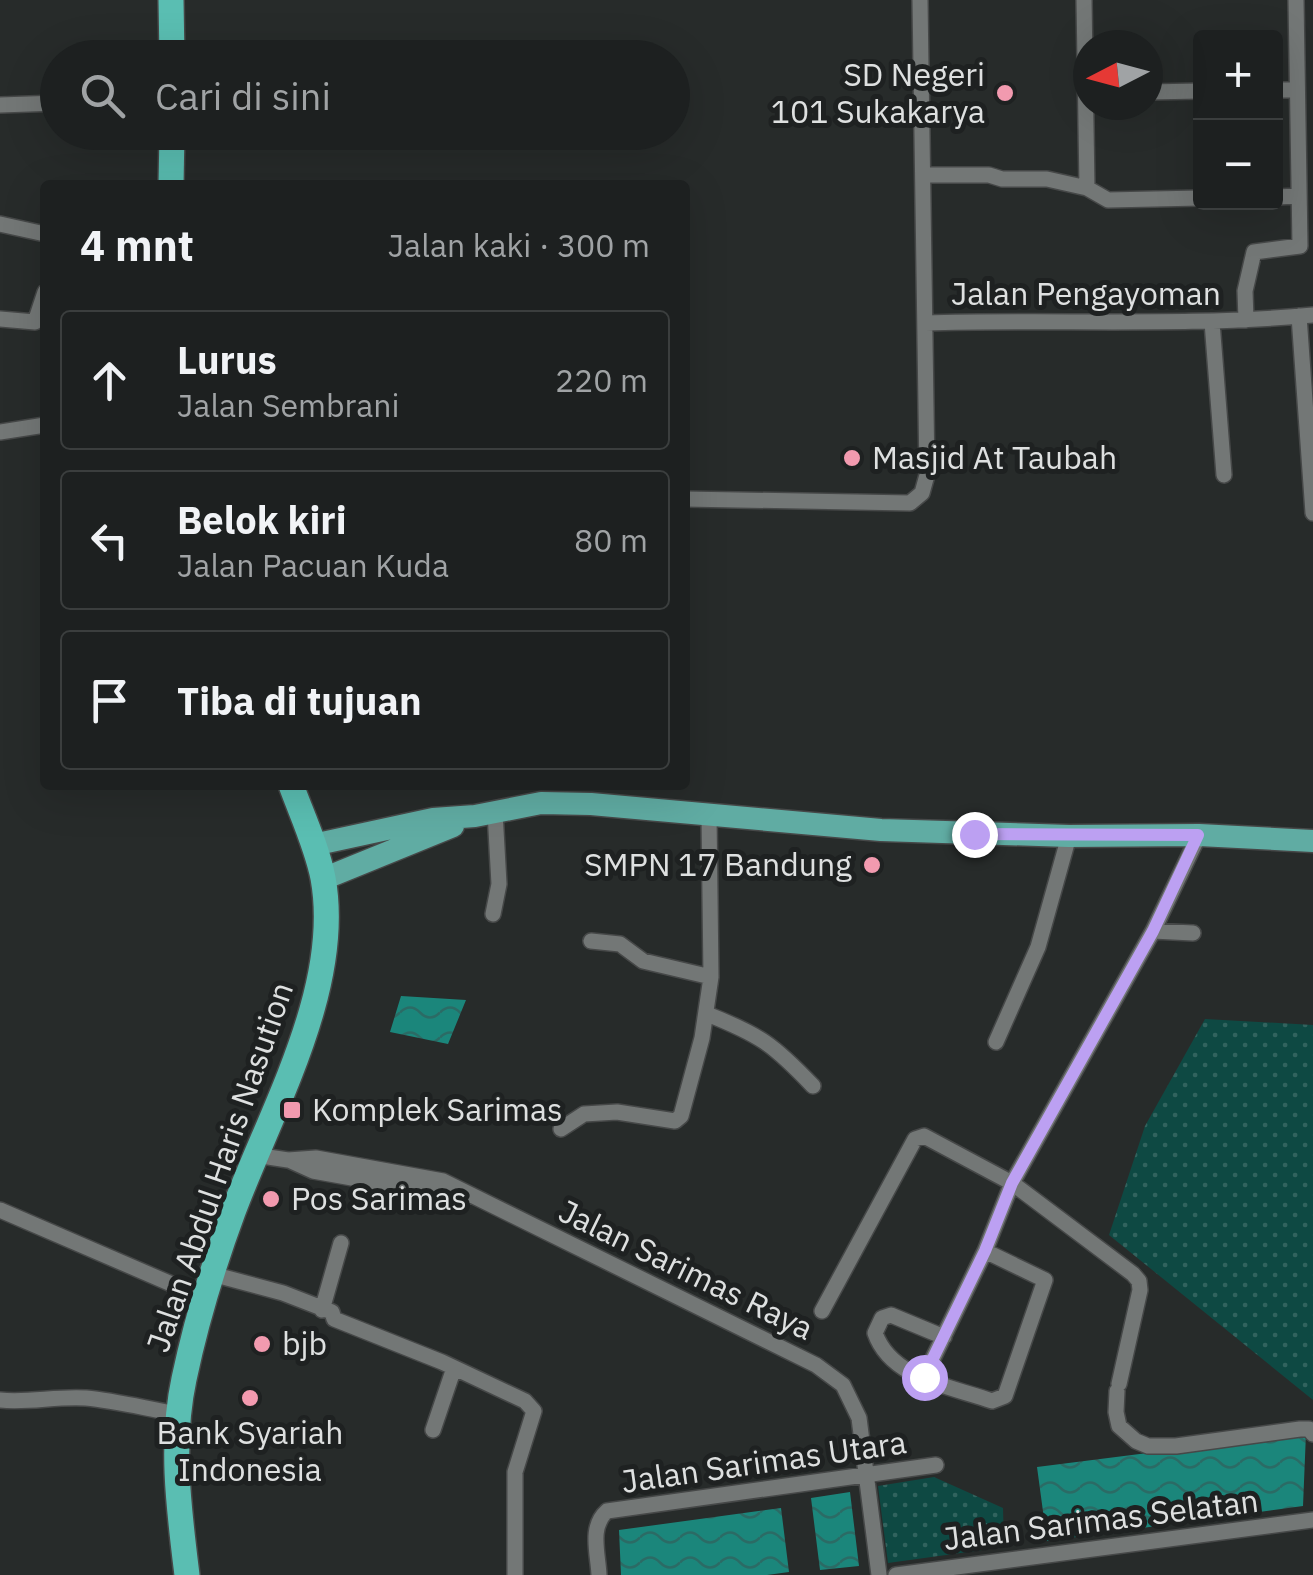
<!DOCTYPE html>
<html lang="id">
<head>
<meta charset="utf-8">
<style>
	:root { --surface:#1d2020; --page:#2a2d2d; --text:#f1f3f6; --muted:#a0a3a5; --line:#3b3e3e }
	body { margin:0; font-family:"IBM Plex Sans",sans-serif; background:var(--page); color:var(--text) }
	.controls { position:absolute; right:30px; top:30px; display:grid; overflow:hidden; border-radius:10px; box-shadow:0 10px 40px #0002 }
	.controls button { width:90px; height:90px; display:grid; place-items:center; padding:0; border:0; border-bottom:2px solid var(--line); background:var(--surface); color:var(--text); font:50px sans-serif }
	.compass { position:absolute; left:1073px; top:30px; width:90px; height:90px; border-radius:50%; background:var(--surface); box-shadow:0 10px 40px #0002; rotate:264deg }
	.stop { position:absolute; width:30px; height:30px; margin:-22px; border:8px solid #bca0f2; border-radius:50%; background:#fff }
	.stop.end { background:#bca0f2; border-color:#fff; box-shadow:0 2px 10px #0008 }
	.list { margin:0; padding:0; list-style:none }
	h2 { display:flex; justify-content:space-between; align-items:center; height:130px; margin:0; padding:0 40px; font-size:42px }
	h2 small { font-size:32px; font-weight:400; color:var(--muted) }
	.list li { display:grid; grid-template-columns:65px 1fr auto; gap:30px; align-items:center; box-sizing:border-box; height:140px; margin:0 20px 20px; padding:0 20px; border:2px solid var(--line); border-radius:10px }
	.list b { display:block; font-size:38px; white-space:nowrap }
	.list p { margin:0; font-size:32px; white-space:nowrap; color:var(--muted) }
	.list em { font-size:32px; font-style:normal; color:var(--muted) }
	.icon { flex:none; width:55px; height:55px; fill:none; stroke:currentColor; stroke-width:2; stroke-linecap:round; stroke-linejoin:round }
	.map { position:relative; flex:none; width:1313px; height:1575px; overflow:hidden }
	.search { position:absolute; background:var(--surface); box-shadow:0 10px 40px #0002; left:40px; top:40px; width:650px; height:110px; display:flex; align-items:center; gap:25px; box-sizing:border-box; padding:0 35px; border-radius:55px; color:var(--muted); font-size:38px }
	.panel { position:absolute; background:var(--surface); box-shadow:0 10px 40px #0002; left:40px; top:180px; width:650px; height:610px; border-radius:10px }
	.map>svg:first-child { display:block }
</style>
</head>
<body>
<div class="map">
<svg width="1313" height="1575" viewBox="0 0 1313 1575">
	<defs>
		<pattern id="green-dots" width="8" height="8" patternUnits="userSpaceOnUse" patternTransform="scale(2.5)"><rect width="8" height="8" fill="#0e4943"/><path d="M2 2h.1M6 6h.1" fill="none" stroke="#31635e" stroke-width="1.8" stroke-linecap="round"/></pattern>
		<pattern id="water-waves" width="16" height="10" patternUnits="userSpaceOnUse" patternTransform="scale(2.5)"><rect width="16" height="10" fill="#1b867b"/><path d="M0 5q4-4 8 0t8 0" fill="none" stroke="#2b6b65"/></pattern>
	</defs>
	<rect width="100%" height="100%" fill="#272b2a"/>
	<!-- green -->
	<path fill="url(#green-dots)" d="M1205 1019 1313 1025V1400L1109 1235 1145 1126Z
		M934 1477 1003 1508 1004 1547 888 1563 878 1486Z"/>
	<!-- water -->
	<path fill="url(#water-waves)" d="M401 996 466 1000 448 1044 390 1032Z
		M1306 1433 1303 1506 1047 1541 1037 1467Z
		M850 1492 859 1566 820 1570 811 1498Z
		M781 1508 789 1572 767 1575H621L619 1530Z"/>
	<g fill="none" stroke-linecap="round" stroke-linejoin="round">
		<!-- minor casing -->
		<g stroke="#464848" stroke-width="18">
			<path id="minor" d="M1084 0 1087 188
				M1276 90H1297
				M1148 92 1200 91
				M0 105 58 103
				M923 175H989L1002 179H1047L1087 188 1108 200 1200 198
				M1276 197 1298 196
				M0 224 45 234
				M1299 316 1313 513
				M0 319 35 322 45 292
				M1246 320 1245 291 1254 252 1300 246 1296 0
				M1212 322 1224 475
				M926 323C1055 319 1184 327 1313 315
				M0 432 45 425
				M685 499 910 503 922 493 927 475 920 0
				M493 914 499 884 495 812
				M1153 931 1193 933
				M591 941 620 944 643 961 711 977
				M707 1014C760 1035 773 1044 813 1086
				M996 1042 1038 947 1069 836
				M561 1129 584 1114 617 1112 675 1121 681 1116 702 1038 711 977 709 815
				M255 1155 288 1160 316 1158 443 1181 816 1365 843 1385 859 1418 879 1575
				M291 1161 313 1171 464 1198
				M0 1210 204 1298
				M212 1274 283 1293 332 1312 334 1319 442 1362 525 1401 534 1411 515 1472V1575
				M322 1310 341 1243
				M822 1311 915 1139 924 1136 1012 1183 1133 1274 1139 1281 1140 1290 1119 1384
				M944 1337 891 1315 882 1318 875 1333C891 1379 950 1386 992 1401L1005 1396 1045 1280 985 1251
				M924 1377 985 1251 1012 1183 1153 931 1199 835
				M1117 1391 1116 1412 1119 1426 1136 1441 1148 1446H1176L1300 1429H1309L1313 1434
				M0 1400C29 1403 56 1396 86 1398 117 1401 148 1409 179 1414
				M433 1430 454 1368
				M599 1575C598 1553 589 1527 607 1511L936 1465
				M896 1575 1313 1520"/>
		</g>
		<!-- primary casing -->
		<g stroke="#464848" stroke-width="25">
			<path id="primary" d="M313 845 433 819 475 816 541 803 591 804 881 830 1069 836 1199 835 1313 841
				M323 879 453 826"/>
		</g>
		<!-- trunk casing -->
		<g stroke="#464848" stroke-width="28">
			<path id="trunk" d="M171 0 172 58
				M171 185 172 132
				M187 1575C179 1510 170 1444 184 1379 196 1322 213 1266 233 1212 270 1112 343 988 323 878 317 847 302 815 291 785"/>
		</g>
		<!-- minor -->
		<use href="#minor" stroke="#737776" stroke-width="15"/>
		<!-- primary -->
		<use href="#primary" stroke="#60aca3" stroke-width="22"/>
		<!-- trunk -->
		<use href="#trunk" stroke="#5abeb2" stroke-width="25"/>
	</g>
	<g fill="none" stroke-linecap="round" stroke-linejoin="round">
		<!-- route -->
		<path stroke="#bca0f2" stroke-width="12" d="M924 1377 985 1251 1012 1183 1153 931 1198 835 974 834"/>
	</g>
	<!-- markers -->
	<g fill="#f29aaf" stroke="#1e2121" stroke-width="4">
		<circle cx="1005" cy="93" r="10"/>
		<circle cx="852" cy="458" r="10"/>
		<circle cx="872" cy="865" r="10"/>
		<rect x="282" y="1100" width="20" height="20" rx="5"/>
		<circle cx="271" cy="1199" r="10"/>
		<circle cx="262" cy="1344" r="10"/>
		<circle cx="250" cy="1398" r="10"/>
	</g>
	<g text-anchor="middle" stroke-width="10" stroke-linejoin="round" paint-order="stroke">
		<!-- poi labels -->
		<g font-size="32" fill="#dee0e0" stroke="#1e2121" text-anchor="start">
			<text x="985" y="86" text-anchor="end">SD Negeri<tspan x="985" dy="37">101 Sukakarya</tspan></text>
			<text x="872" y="469">Masjid At Taubah</text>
			<text x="852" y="876" text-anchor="end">SMPN 17 Bandung</text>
			<text x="312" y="1121">Komplek Sarimas</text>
			<text x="291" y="1210">Pos Sarimas</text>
			<text x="282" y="1355">bjb</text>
			<text x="250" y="1444" text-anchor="middle">Bank Syariah<tspan x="250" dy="37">Indonesia</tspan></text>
		</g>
		<!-- street labels -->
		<g font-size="32" fill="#dee0e0" stroke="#1e2121">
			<text x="1086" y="305">Jalan Pengayoman</text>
			<text transform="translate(220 1167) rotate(-71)" y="11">Jalan Abdul Haris Nasution</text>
			<text transform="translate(686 1270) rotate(26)" y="11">Jalan Sarimas Raya</text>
			<text transform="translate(764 1462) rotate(-8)" y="11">Jalan Sarimas Utara</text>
			<text transform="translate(1101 1520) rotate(-7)" y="11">Jalan Sarimas Selatan</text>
		</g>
	</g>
</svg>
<div class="controls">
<button>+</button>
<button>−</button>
</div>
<svg class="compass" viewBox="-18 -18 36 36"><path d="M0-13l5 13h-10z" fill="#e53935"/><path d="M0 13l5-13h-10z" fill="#a0a3a5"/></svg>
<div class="stop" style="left:924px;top:1377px"></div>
<div class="stop end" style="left:974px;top:834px"></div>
<div class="search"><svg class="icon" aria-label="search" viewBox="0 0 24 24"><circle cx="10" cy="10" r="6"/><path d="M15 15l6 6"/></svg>Cari di sini</div>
<section class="panel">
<h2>4 mnt<small>Jalan kaki · 300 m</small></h2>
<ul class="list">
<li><svg class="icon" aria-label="ahead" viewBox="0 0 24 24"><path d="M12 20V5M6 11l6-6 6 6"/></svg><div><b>Lurus</b><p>Jalan Sembrani</p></div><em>220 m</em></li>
<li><svg class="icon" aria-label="left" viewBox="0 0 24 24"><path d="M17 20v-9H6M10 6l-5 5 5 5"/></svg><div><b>Belok kiri</b><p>Jalan Pacuan Kuda</p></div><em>80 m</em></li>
<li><svg class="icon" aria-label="arrive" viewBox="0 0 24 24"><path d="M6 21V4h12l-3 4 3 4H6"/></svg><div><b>Tiba di tujuan</b></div></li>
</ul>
</section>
</div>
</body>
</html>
